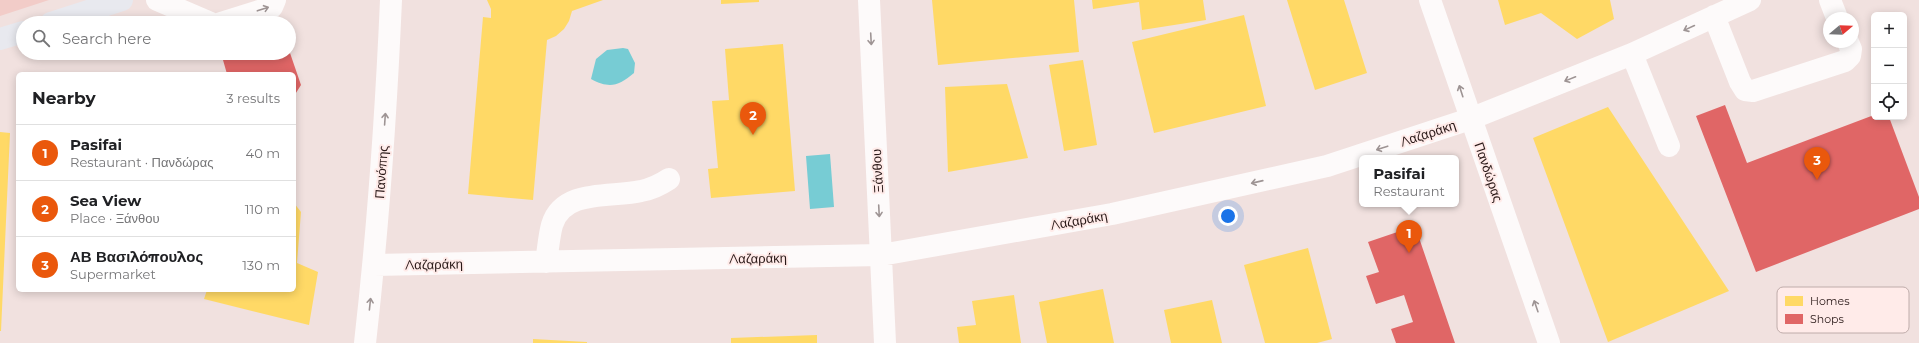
<!DOCTYPE html>
<html lang="en">
<head>
<meta charset="utf-8">
<style>
	:root { --surface:#fff; --page:#f6f6f6; --text:#202124; --muted:#757577; --line:#e0e0e0; --accent:#ea580c }
	body { margin:0; font-family:Montserrat,sans-serif; background:var(--page); color:var(--text) }
	.controls { position:absolute; right:12px; top:12px; display:grid; overflow:hidden; border-radius:6px; box-shadow:0 2px 10px #0003 }
	.controls button { width:36px; height:36px; display:grid; place-items:center; padding:0; border:0; border-bottom:1px solid var(--line); background:var(--surface); color:var(--text); font:20px sans-serif }
	.compass { position:absolute; left:1823px; top:12px; width:36px; height:36px; border-radius:50%; background:var(--surface); box-shadow:0 2px 10px #0003; rotate:71deg }
	.you { position:absolute; left:1228px; top:216px; width:14px; height:14px; margin:-10px; border:3px solid #fff; border-radius:50%; background:#1a73e8; box-shadow:0 0 0 6px #1a73e833 }
	.badge { display:grid; place-items:center; width:26px; height:26px; border-radius:50%; background:var(--accent); color:#fff; font-size:13px; font-weight:700 }
	.pin { position:absolute; translate:-50% -33px; filter:drop-shadow(0 1px 2px #0008) }
	.pin::after { content:''; position:absolute; top:21px; width:14px; height:12px; background:inherit; clip-path:polygon(0 0,100% 0,50% 100%) }
	.popup { position:absolute; left:1359px; top:155px; width:100px; height:52px; box-sizing:border-box; display:grid; place-content:center; border-radius:6px; background:var(--surface); filter:drop-shadow(0 1px 3px #0005); font-size:13px; white-space:nowrap; color:var(--muted) }
	.popup b { font-size:15px; color:var(--text) }
	.popup::after { content:''; position:absolute; left:50%; top:100%; margin-left:-8px; border:8px solid transparent; border-top-color:var(--surface) }
	.list { margin:0; padding:0; list-style:none }
	h2 { display:flex; justify-content:space-between; align-items:center; height:52px; margin:0; padding:0 16px; font-size:17px }
	h2 small { font-size:13px; font-weight:400; color:var(--muted) }
	.list li { display:grid; grid-template-columns:26px 1fr auto; gap:12px; align-items:center; box-sizing:border-box; height:56px; padding:0 16px; border-top:1px solid var(--line) }
	.list b { display:block; font-size:15px; white-space:nowrap }
	.list p { margin:0; font-size:13px; white-space:nowrap; color:var(--muted) }
	.list em { font-size:13px; font-style:normal; color:var(--muted) }
	.icon { flex:none; width:22px; height:22px; fill:none; stroke:currentColor; stroke-width:2; stroke-linecap:round; stroke-linejoin:round }
	.map { position:relative; flex:none; width:1919px; height:343px; overflow:hidden }
	.search { position:absolute; background:var(--surface); box-shadow:0 2px 10px #0003; left:16px; top:16px; width:280px; height:44px; display:flex; align-items:center; gap:10px; box-sizing:border-box; padding:0 14px; border-radius:22px; color:var(--muted); font-size:15px }
	.panel { position:absolute; background:var(--surface); box-shadow:0 2px 10px #0003; left:16px; top:72px; width:280px; height:220px; border-radius:6px }
	.map>svg:first-child { display:block }
</style>
</head>
<body>
<div class="map">
<svg width="1919" height="343" viewBox="0 0 1919 343">
	<rect width="100%" height="100%" fill="#f1e1df"/>
	<!-- green -->
	<path fill="#f2ccc8" d="M0 0H49L0 16Z"/>
	<!-- water -->
	<path fill="#77ccd4" d="M623 48 628 49 635 63 634 73C618 86 610 89 591 79L596 59 607 50Z
		M830 154 834 207 810 209 806 156Z"/>
	<!-- homes -->
	<path fill="#ffd966" d="M487 0H603L572 11 569 21 564 29 556 36 547 40 533 200 468 194 483 17 491 18V9Z
		M721 0H759V2L721 4Z
		M932 0H1074L1079 52 938 65Z
		M1092 0H1203L1206 20 1142 30 1139 2 1093 9Z
		M1287 0H1344L1367 73 1315 90Z
		M1498 0H1610L1614 19 1577 39 1541 13 1505 25Z
		M1244 15 1266 106 1154 133 1132 42Z
		M783 44 795 191 711 198 708 169 718 168 712 101 729 100 725 49Z
		M1083 60 1097 145 1064 151 1049 65Z
		M1007 84 1028 158 948 172 945 87Z
		M1608 107 1729 291 1608 342 1533 138Z
		M0 132 10 133 1 331H0Z
		M294 203 301 212 297 263 318 272 309 325 204 299 207 290H294Z
		M1308 248 1332 339 1317 343H1265L1244 265Z
		M1103 289 1114 343H1047L1039 302Z
		M1014 295 1021 343H959L957 327 976 325 972 301Z
		M1212 300 1222 343H1171L1164 310Z
		M817 335V343H731V338Z
		M533 339 587 342V343H533Z"/>
	<!-- shops -->
	<path fill="#e06666" d="M221 53H290L301 85 294 96V74H227Z
		M1725 105 1747 163 1874 115V117H1889L1919 197V209L1756 272 1696 116Z
		M1415 226 1455 343H1396L1391 329 1413 322 1404 295 1376 304 1366 276 1379 272 1368 242Z"/>
	<g fill="none" stroke-linecap="round" stroke-linejoin="round">
		<!-- minor -->
		<path stroke="#fdfafa" stroke-width="22" d="M157 0 211 23
			M869 0 885 343
			M1430 0 1549 343
			M1830 0 1837 18
			M1714 16 1740 82 1745 90 1753 91 1845 61 1850 56 1851 49 1848 42
			M221 23 272 7 275 0
			M1632 54 1669 146
			M546 262C548 250 549 236 552 225 563 188 612 198 641 191 652 189 660 185 669 179
			M374 265 881 255 1112 214 1327 166 1470 119 1632 54 1750 0
			M365 343C378 229 386 115 391 0"/>
		<!-- highway -->
		<path stroke="#e8e9ef" stroke-width="22" d="M51 23 122 0
			M0 39 23 32"/>
	</g>
	<!-- one-way arrows -->
	<defs><path id="oneway-shaft" d="M-6 0H5M1.5-3L5.5 0L1.5 3" fill="none" stroke-width="1.6" stroke-linecap="round" stroke-linejoin="round"/></defs>
	<g stroke="#9e9494">
		<use href="#oneway-shaft" transform="translate(263 9) rotate(-18)"/>
		<use href="#oneway-shaft" transform="translate(1689 28) rotate(155)"/>
		<use href="#oneway-shaft" transform="translate(871 39) rotate(87)"/>
		<use href="#oneway-shaft" transform="translate(1570 79) rotate(158)"/>
		<use href="#oneway-shaft" transform="translate(1461 91) rotate(-108)"/>
		<use href="#oneway-shaft" transform="translate(385 119) rotate(-86)"/>
		<use href="#oneway-shaft" transform="translate(1382 148) rotate(162)"/>
		<use href="#oneway-shaft" transform="translate(1257 182) rotate(167)"/>
		<use href="#oneway-shaft" transform="translate(879 211) rotate(87)"/>
		<use href="#oneway-shaft" transform="translate(370 304) rotate(-84)"/>
		<use href="#oneway-shaft" transform="translate(1536 306) rotate(-109)"/>
	</g>
	<g text-anchor="middle" stroke-width="4" stroke-linejoin="round" paint-order="stroke">
		<!-- street labels -->
		<g font-size="13" fill="#291817" stroke="#ffebe9">
			<text transform="translate(1428 133) rotate(-18)" y="5">Λαζαράκη</text>
			<text transform="translate(877 171) rotate(-93)" y="5">Ξάνθου</text>
			<text transform="translate(381 172) rotate(-86)" y="5">Πανόπης</text>
			<text transform="translate(1489 172) rotate(71)" y="5">Πανδώρας</text>
			<text transform="translate(1079 220) rotate(-10)" y="5">Λαζαράκη</text>
			<text transform="translate(758 258) rotate(-1)" y="5">Λαζαράκη</text>
			<text transform="translate(434 264) rotate(-1)" y="5">Λαζαράκη</text>
		</g>
	</g>
	<!-- legend -->
	<rect x="1777" y="287" width="132" height="46" rx="6" fill="#ffebe9" stroke="#bfacaa" stroke-width="1"/>
	<rect x="1785" y="296" width="18" height="10" fill="#ffd966"/>
	<rect x="1785" y="314" width="18" height="10" fill="#e06666"/>
	<g font-size="11" fill="#291817">
		<text x="1810" y="305">Homes</text>
		<text x="1810" y="323">Shops</text>
	</g>
</svg>
<div class="controls">
<button>+</button>
<button>−</button>
<button><svg class="icon" aria-label="locate" viewBox="0 0 24 24"><circle cx="12" cy="12" r="6"/><path d="M12 2v4M12 18v4M2 12h4M18 12h4"/></svg></button>
</div>
<svg class="compass" viewBox="-18 -18 36 36"><path d="M0-13l5 13h-10z" fill="#e53935"/><path d="M0 13l5-13h-10z" fill="#757577"/></svg>
<div class="you"></div>
<div class="pin badge" style="left:1409px;top:253px">1</div>
<div class="popup"><b>Pasifai</b>Restaurant</div>
<div class="pin badge" style="left:753px;top:135px">2</div>
<div class="pin badge" style="left:1817px;top:180px">3</div>
<div class="search"><svg class="icon" aria-label="search" viewBox="0 0 24 24"><circle cx="10" cy="10" r="6"/><path d="M15 15l6 6"/></svg>Search here</div>
<section class="panel">
<h2>Nearby<small>3 results</small></h2>
<ul class="list">
<li><span class="badge">1</span><div><b>Pasifai</b><p>Restaurant · Πανδώρας</p></div><em>40 m</em></li>
<li><span class="badge">2</span><div><b>Sea View</b><p>Place · Ξάνθου</p></div><em>110 m</em></li>
<li><span class="badge">3</span><div><b>ΑΒ Βασιλόπουλος</b><p>Supermarket</p></div><em>130 m</em></li>
</ul>
</section>
</div>
</body>
</html>
